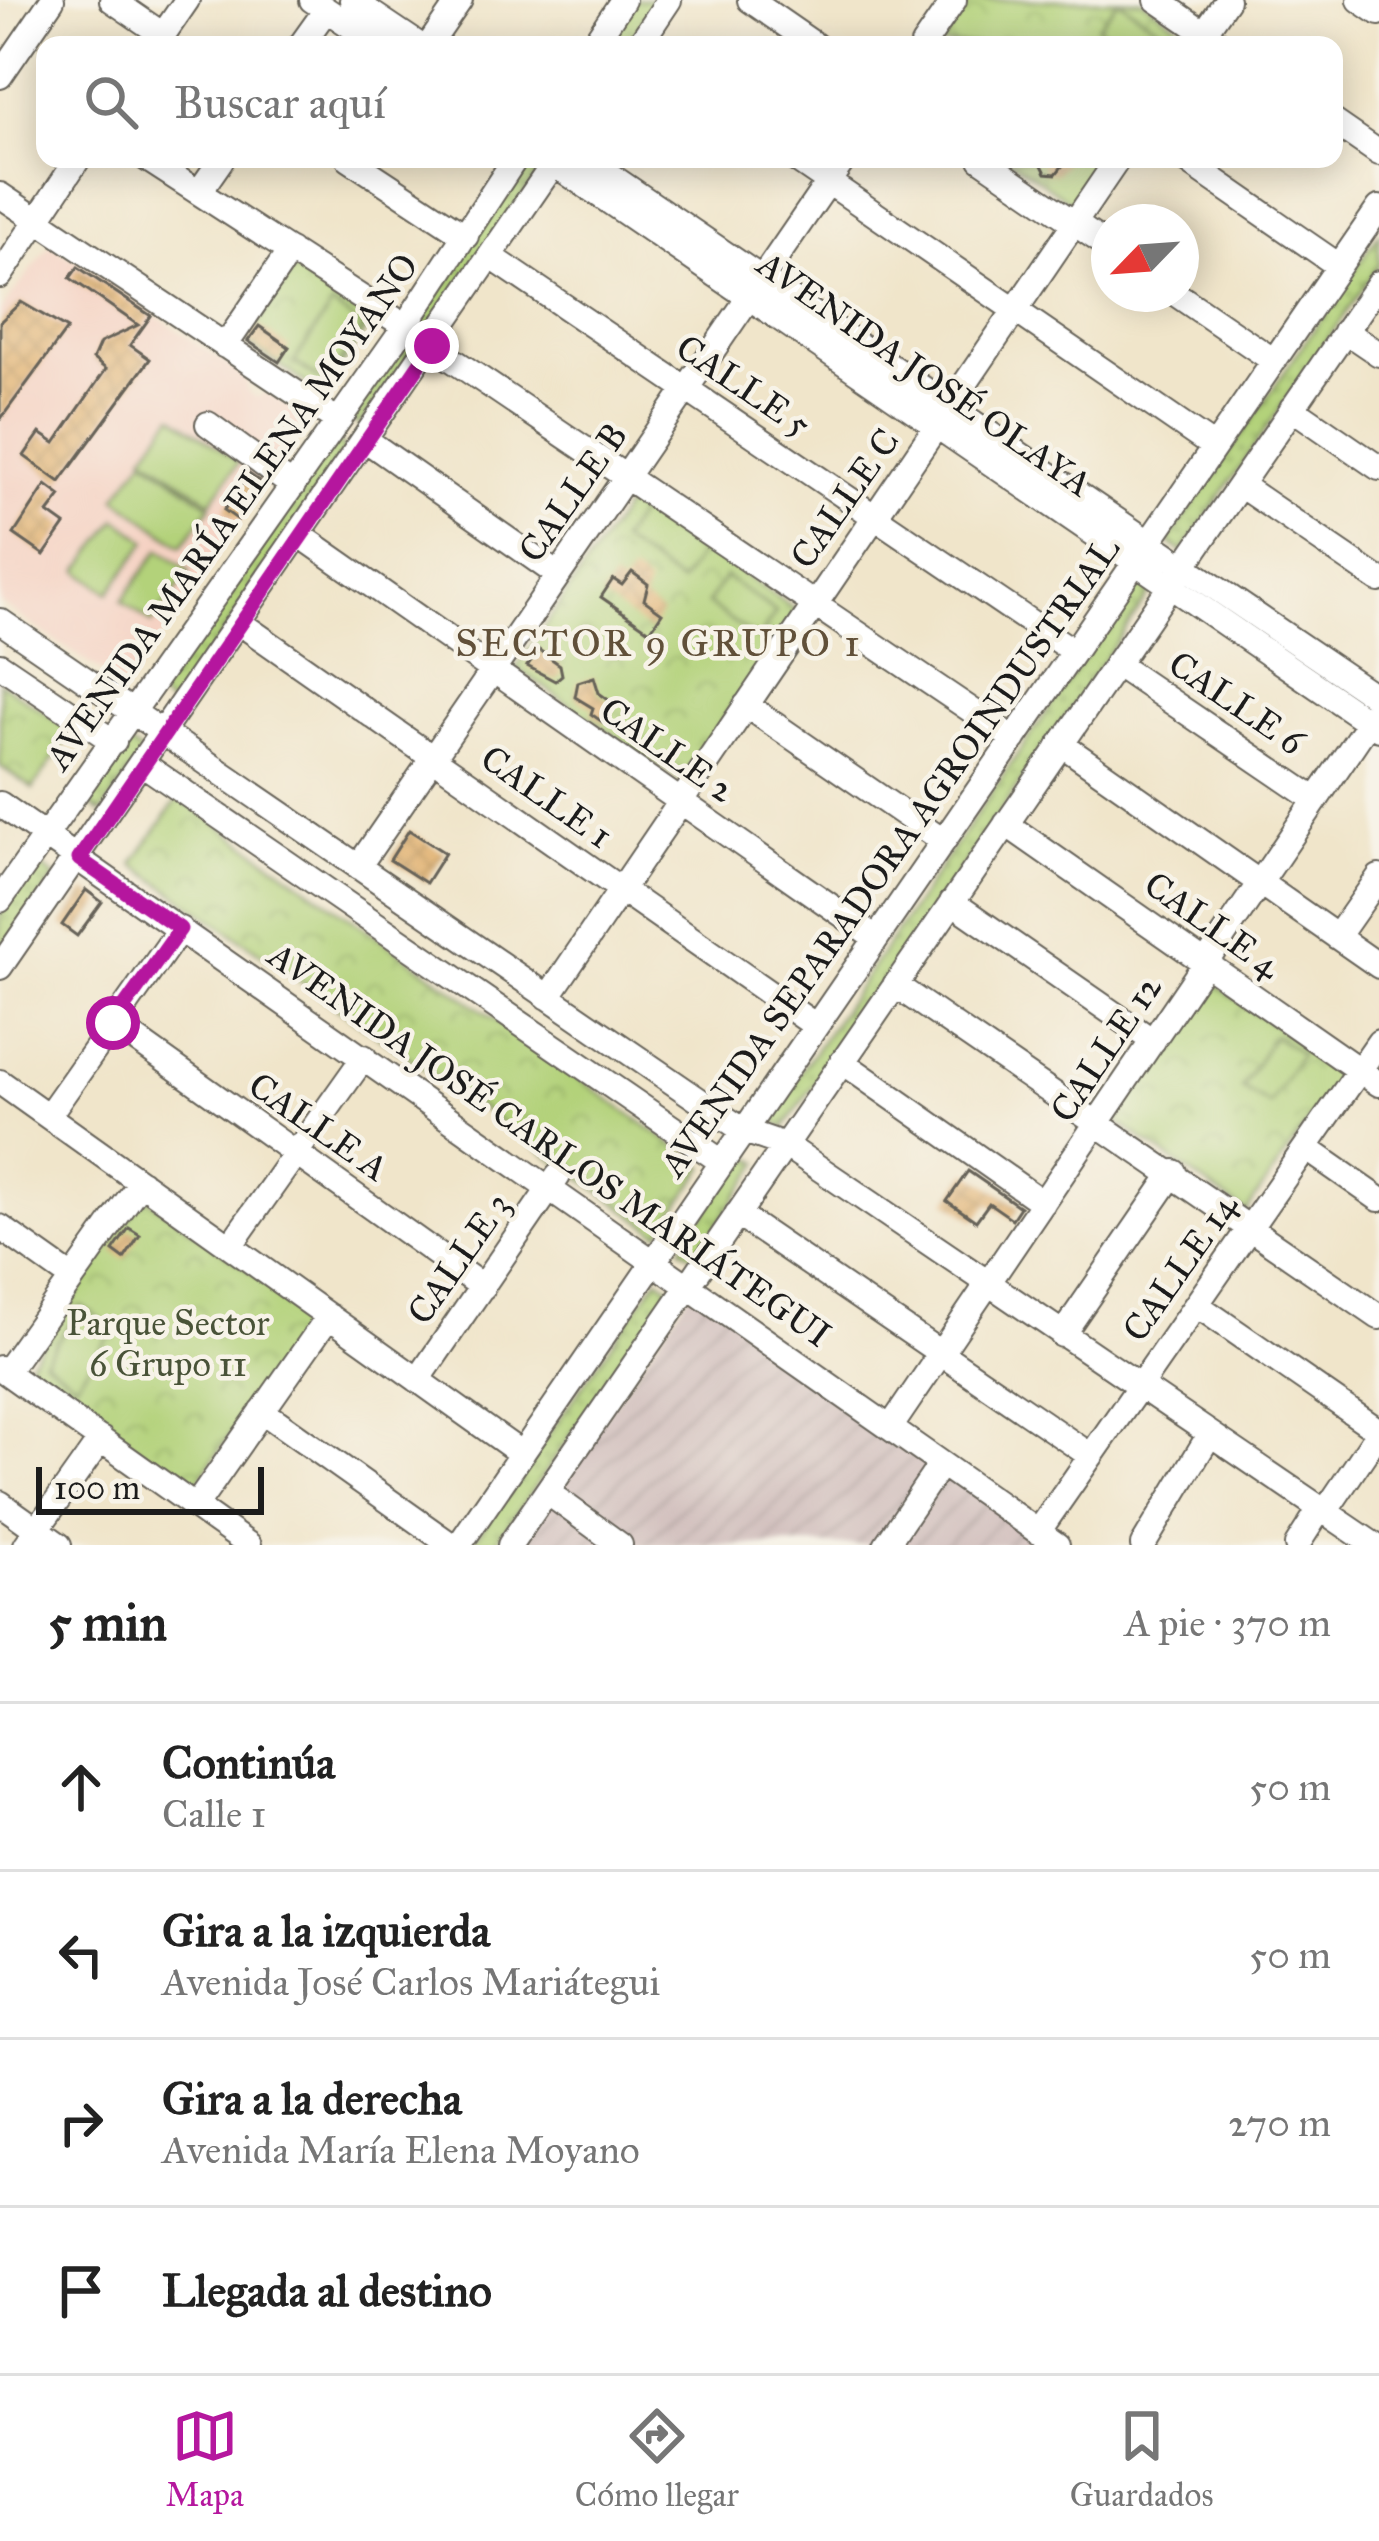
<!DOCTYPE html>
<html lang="es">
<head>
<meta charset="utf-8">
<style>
	:root { --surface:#fff; --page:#f2f2f2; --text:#222; --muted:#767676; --line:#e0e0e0; --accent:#b5179e }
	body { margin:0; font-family:"IM FELL Great Primer",serif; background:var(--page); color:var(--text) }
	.compass { position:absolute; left:1091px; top:204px; width:108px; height:108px; border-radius:50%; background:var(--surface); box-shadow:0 6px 30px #0003; rotate:245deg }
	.scale { position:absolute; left:36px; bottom:30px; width:228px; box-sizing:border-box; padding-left:12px; border:6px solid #1c1c1c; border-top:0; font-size:33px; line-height:42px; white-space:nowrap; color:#1c1c1c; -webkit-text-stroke:9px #f7f3e8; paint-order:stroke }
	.stop { position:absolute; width:36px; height:36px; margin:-27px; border:9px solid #b5179e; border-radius:50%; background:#fff }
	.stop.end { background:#b5179e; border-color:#fff; box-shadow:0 3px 12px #0008 }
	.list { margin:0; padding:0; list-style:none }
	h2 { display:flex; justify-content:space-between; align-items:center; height:156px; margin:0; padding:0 48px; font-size:51px }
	h2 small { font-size:39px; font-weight:400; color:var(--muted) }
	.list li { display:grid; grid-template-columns:78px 1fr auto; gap:36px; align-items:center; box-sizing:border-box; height:168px; padding:0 48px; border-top:3px solid var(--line) }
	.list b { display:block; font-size:45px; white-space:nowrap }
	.list p { margin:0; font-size:39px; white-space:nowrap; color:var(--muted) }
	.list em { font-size:39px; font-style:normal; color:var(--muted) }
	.icon { flex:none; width:66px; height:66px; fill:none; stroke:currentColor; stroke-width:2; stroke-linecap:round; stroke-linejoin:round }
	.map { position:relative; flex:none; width:1379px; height:1545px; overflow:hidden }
	.search { position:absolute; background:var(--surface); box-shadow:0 6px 30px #0003; left:36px; right:36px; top:36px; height:132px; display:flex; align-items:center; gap:30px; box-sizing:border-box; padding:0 42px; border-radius:24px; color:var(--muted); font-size:45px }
	.sheet { height:828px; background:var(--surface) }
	nav { display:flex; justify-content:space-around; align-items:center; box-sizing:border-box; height:168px; border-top:3px solid var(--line); background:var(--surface); font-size:33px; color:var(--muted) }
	nav a { display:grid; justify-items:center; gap:6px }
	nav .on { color:var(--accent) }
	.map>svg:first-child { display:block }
</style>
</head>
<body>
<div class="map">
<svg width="1379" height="1545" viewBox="0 0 1379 1545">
	<defs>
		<pattern id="industrial-furrows" width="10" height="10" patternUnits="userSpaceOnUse" patternTransform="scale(3)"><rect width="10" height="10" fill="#d1bfbd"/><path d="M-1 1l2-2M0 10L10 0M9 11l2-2" fill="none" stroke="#b3a4a2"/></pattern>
		<pattern id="grass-dots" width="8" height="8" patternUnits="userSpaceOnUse" patternTransform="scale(3)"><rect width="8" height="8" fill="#b3d27a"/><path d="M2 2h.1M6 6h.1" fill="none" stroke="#99b469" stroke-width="1.8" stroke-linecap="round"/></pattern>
		<pattern id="park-crowns" width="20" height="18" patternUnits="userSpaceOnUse" patternTransform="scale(3)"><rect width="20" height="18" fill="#b3d27a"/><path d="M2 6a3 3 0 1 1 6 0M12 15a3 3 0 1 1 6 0" fill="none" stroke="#99b469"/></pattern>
		<pattern id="building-cross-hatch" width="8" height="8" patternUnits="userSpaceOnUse" patternTransform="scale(3)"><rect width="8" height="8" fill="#e1b170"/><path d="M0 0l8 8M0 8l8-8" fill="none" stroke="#c09860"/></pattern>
	</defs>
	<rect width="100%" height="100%" fill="#f7f3e8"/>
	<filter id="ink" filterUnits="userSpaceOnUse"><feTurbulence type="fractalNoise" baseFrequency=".00833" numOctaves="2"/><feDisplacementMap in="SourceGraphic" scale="24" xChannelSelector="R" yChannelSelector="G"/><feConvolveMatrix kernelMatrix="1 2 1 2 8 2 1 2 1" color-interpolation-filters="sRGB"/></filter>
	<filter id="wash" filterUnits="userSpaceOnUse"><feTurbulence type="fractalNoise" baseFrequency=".004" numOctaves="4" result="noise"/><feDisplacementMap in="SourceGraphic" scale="48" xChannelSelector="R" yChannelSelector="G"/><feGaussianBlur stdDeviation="2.7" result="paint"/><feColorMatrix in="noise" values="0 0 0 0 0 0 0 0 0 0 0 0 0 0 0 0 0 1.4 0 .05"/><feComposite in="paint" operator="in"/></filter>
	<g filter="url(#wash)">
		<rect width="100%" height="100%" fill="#f0e5ca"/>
		<!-- built -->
		<path fill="#f5d2c3" d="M51 244 247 378V391L257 398 267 392 309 421 127 689 0 603V311Z"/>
		<!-- industrial -->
		<path fill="url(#industrial-furrows)" d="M694 1287 1063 1545H516Z"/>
		<!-- grass -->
		<path fill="url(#grass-dots)" stroke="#68774b" stroke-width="3" d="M633 0H658L627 45H602Z
			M523 162H532L540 171 359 426 351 419Z
			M1379 234V264L1182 552 1168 542Z
			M339 443 345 449 174 708 157 696 331 444Z
			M1137 580 1152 590 784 1128 769 1118Z
			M125 741 143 754 101 813 83 799Z
			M36 863 55 877 0 954V914Z
			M746 1154 760 1163 695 1257 681 1248Z
			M658 1278 673 1289 494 1545H471Z"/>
		<!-- park -->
		<path fill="url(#park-crowns)" stroke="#68774b" stroke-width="3" d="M971 0H1142L1191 34 1184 45H941Z
			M1008 159H1105L1074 204Z
			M294 268 372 321 323 395 245 342Z
			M632 497 797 611 681 781 516 668Z
			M0 682 72 731 33 789 0 766Z
			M179 797 705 1167 659 1233 133 864Z
			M1210 980 1342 1073 1246 1212 1113 1119Z
			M144 1196 313 1316 193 1488 24 1370Z"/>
		<!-- garden -->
		<path fill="#b3d27a" stroke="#68774b" stroke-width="3" d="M1118 0 1174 38 1169 45H1123L1098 27Z
			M332 305 363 327 325 383 294 362Z
			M173 415 239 462 211 502 144 455Z
			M144 458 211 506 182 546 116 498Z
			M641 511 701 553 680 583 620 541Z
			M117 519 147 541 109 593 79 571Z
			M160 549 190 571 152 623 122 601Z
			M725 577 776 612 758 639 707 604Z
			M1273 1036 1301 1053 1270 1105 1242 1088Z
			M82 1306 114 1329 76 1383 44 1360Z"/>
		<g id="blocks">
			<!-- building -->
			<path fill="url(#building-cross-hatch)" d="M1039 159H1068L1056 174 1046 173Z
				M78 267 151 316 130 345 150 359 60 482 24 456 40 433 55 443 106 369 93 359 100 343 138 325 70 278Z
				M21 302 67 329 0 420V322Z
				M259 326 289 347 279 362 248 341Z
				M249 474 263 484 238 520 224 510Z
				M46 485 61 496 48 513 65 525 44 555 14 534Z
				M632 572 648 584 644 600 662 613 650 631 601 597 613 579 622 585Z
				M539 650 560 665 562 675 555 681 527 666Z
				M594 677 599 693 614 704 604 723 591 714 593 708 575 697 578 682Z
				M409 830 445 853 426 883 390 860Z
				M86 890 102 902 77 936 62 925Z
				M968 1171 1020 1207 1012 1219 989 1203 976 1221 947 1201Z
				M129 1228 140 1235 124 1259 113 1251Z"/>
		</g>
	</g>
	<g filter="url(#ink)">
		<use href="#blocks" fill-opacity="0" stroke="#666259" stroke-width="3"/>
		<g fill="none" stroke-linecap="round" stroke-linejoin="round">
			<!-- minor casing -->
			<g stroke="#666259" stroke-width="28">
				<path id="minor" d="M112 0 163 35
					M312 0 379 45
					M352 0 419 45
					M750 0 815 45
					M1157 0 1222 45
					M1360 0 1379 13
					M1197 43 1227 0
					M156 45 187 0
					M301 45 326 10
					M429 45 460 0
					M593 45 623 0
					M639 45 669 0
					M923 45 954 0
					M0 76 52 0
					M1334 122 1379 153
					M147 159 405 326
					M349 159 466 236
					M547 159 1379 729
					M586 159 1379 699
					M795 159 1214 447
					M981 159 1109 247
					M1184 159 1339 266
					M199 192 222 159
					M0 195 338 421
					M493 258 1073 651
					M0 276 78 159
					M1176 294 1274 361
					M1345 331 1379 354
					M225 346 290 251
					M432 346 1014 739
					M1292 408 1379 468
					M208 424 293 486
					M366 440 558 575
					M1240 485 1379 580
					M300 535 876 938
					M0 621 744 1131 785 1145 1374 1545
					M240 623 816 1026
					M1116 664 1316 800
					M0 665 114 742
					M746 705 943 841
					M1061 744 1379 966
					M143 764 722 1162
					M0 804 1057 1545
					M1006 824 1379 1084
					M358 867 844 159
					M0 900 405 326 515 159
					M952 902 1153 1041
					M1337 937 1379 877
					M0 967 557 159
					M895 985 1379 1317
					M548 997 1118 159
					M113 1023 483 1287
					M842 1062 1043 1203
					M0 1082 522 1454
					M48 1116 180 929
					M1306 1148 1379 1199
					M737 1214 1091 1456
					M0 1227 72 1278
					M230 1246 364 1057
					M1197 1305 1379 1431
					M1062 1335 1174 1172
					M0 1368 249 1545
					M6 1372 141 1182
					M418 1380 558 1176
					M262 1411 451 1545
					M890 1428 1377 710
					M547 1492 620 1545
					M0 1503 59 1545
					M195 1507 329 1316
					M1325 1512 1379 1432
					M1038 1532 1379 1042
					M26 1545 101 1439
					M459 1545 1379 208
					M510 1545 1379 283
					M886 1545 941 1464
					M1143 1545 1210 1434
					M1297 1545 1320 1509"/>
			</g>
			<!-- minor -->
			<use href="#minor" stroke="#fff" stroke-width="24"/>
		</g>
	</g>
	<g fill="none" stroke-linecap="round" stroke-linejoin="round" filter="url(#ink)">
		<!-- route -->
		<path stroke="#b5179e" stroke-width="15" d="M113 1023 180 929 79 859 432 346"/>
	</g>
	<g text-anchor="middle" stroke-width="9" stroke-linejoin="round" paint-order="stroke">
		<!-- street labels -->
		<g font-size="36" fill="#1c1c1c" stroke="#f7f3e8">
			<text transform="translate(925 373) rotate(35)" y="13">AVENIDA JOSÉ OLAYA</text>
			<text transform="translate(744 385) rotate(34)" y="13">CALLE 5</text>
			<text transform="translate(572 492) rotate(-55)" y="13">CALLE B</text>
			<text transform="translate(844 498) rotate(-55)" y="13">CALLE C</text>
			<text transform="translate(231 511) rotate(-55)" y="13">AVENIDA MARÍA ELENA MOYANO</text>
			<text transform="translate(1237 702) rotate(34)" y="13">CALLE 6</text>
			<text transform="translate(668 749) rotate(35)" y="13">CALLE 2</text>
			<text transform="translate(547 796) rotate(35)" y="13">CALLE 1</text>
			<text transform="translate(889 856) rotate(-55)" y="13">AVENIDA SEPARADORA AGROINDUSTRIAL</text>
			<text transform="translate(1213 924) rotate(35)" y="13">CALLE 4</text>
			<text transform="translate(1105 1048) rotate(-56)" y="13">CALLE 12</text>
			<text transform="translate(319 1126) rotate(35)" y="13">CALLE A</text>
			<text transform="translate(550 1144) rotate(35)" y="13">AVENIDA JOSÉ CARLOS MARIÁTEGUI</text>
			<text transform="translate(458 1258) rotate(-55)" y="13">CALLE 3</text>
			<text transform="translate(1179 1267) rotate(-55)" y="13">CALLE 14</text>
		</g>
		<!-- park labels -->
		<g font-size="36" fill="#495338" stroke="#f7f3e8">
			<text x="168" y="1335">Parque Sector<tspan x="168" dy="41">6 Grupo 11</tspan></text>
		</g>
		<!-- neighbourhood labels -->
		<g font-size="39" letter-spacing="3" fill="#615039" stroke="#f7f3e8">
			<text x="659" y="656">SECTOR 9 GRUPO 1</text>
		</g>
	</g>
</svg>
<svg class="compass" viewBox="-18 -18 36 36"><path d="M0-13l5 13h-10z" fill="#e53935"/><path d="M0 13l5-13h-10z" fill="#767676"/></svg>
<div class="scale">100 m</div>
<div class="stop" style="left:113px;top:1023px"></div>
<div class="stop end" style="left:432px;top:346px"></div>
<div class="search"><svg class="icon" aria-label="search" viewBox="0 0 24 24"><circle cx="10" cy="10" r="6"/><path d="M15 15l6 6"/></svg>Buscar aquí</div>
</div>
<section class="sheet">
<h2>5 min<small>A pie · 370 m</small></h2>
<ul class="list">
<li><svg class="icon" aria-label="ahead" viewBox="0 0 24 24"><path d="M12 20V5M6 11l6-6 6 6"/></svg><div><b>Continúa</b><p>Calle 1</p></div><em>50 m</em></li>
<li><svg class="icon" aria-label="left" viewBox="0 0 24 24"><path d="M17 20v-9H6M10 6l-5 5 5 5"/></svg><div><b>Gira a la izquierda</b><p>Avenida José Carlos Mariátegui</p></div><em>50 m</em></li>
<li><svg class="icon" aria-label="right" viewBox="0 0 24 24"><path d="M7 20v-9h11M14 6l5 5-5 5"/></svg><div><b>Gira a la derecha</b><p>Avenida María Elena Moyano</p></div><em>270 m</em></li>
<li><svg class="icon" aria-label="arrive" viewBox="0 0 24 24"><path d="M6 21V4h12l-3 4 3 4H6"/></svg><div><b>Llegada al destino</b></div></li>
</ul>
</section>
<nav>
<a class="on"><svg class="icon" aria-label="map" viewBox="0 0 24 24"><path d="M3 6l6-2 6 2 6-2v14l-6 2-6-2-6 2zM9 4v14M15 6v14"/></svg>Mapa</a>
<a><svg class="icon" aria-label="directions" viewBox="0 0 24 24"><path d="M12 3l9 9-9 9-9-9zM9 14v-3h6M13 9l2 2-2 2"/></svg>Cómo llegar</a>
<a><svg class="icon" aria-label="saved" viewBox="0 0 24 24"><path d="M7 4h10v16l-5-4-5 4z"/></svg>Guardados</a>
</nav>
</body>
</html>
